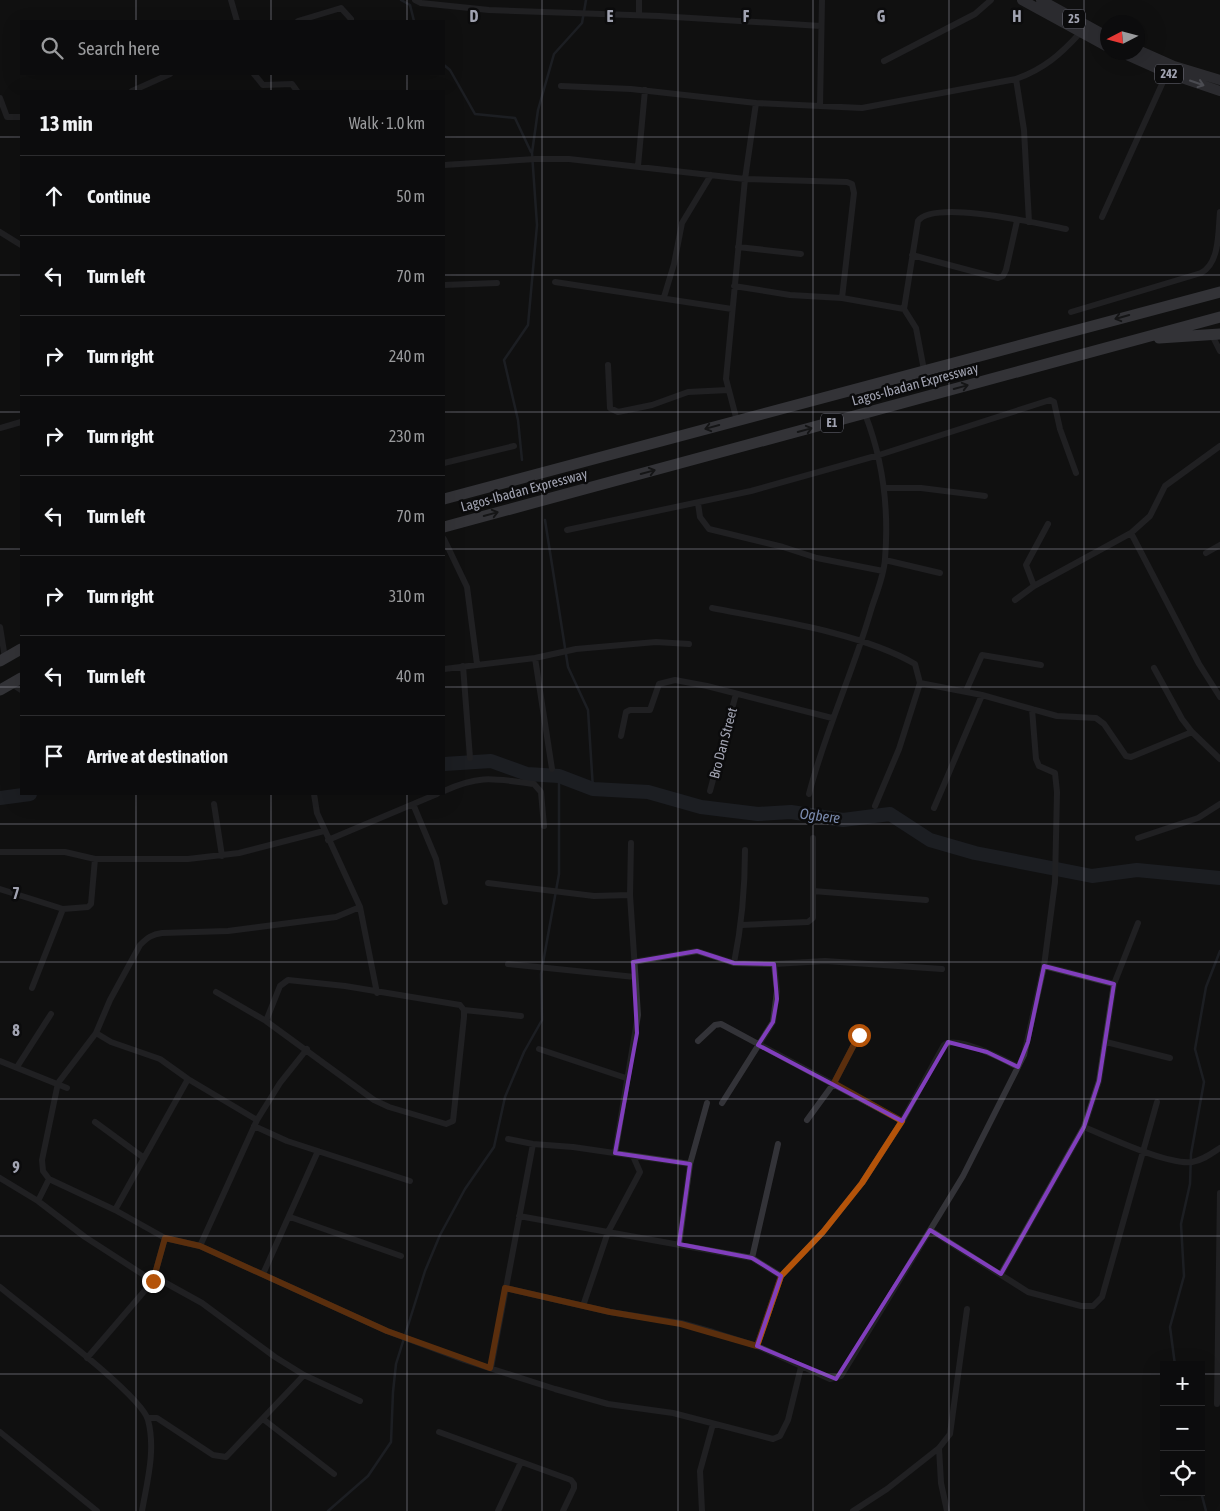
<!DOCTYPE html>
<html lang="en">
<head>
<meta charset="utf-8">
<style>
	:root { --surface:#0c0c0d; --page:#1a1a1b; --text:#f1f3f6; --muted:#9a9b9d; --line:#2c2c2e }
	body { margin:0; font-family:"Asap Condensed",sans-serif; background:var(--page); color:var(--text) }
	.controls { position:absolute; right:15px; bottom:15px; display:grid; overflow:hidden; border-radius:0px; box-shadow:0 5px 20px #0002 }
	.controls button { width:45px; height:45px; display:grid; place-items:center; padding:0; border:0; border-bottom:1px solid var(--line); background:var(--surface); color:var(--text); font:25px sans-serif }
	.compass { position:absolute; left:1100px; top:15px; width:45px; height:45px; border-radius:50%; background:var(--surface); box-shadow:0 5px 20px #0002; rotate:264deg }
	.stop { position:absolute; width:15px; height:15px; margin:-11px; border:4px solid #b45309; border-radius:50%; background:#fff }
	.stop.end { background:#b45309; border-color:#fff; box-shadow:0 1px 5px #0008 }
	.list { margin:0; padding:0; list-style:none }
	h2 { display:flex; justify-content:space-between; align-items:center; height:65px; margin:0; padding:0 20px; font-size:21px }
	h2 small { font-size:16px; font-weight:400; color:var(--muted) }
	.list li { display:grid; grid-template-columns:32px 1fr auto; gap:15px; align-items:center; box-sizing:border-box; height:80px; padding:0 20px; border-top:1px solid var(--line) }
	.list b { display:block; font-size:19px; white-space:nowrap }
	.list em { font-size:16px; font-style:normal; color:var(--muted) }
	.icon { flex:none; width:28px; height:28px; fill:none; stroke:currentColor; stroke-width:2; stroke-linecap:round; stroke-linejoin:round }
	.map { position:relative; flex:none; width:1220px; height:1511px; overflow:hidden }
	.search { position:absolute; background:var(--surface); box-shadow:0 5px 20px #0002; left:20px; top:20px; width:425px; height:55px; display:flex; align-items:center; gap:12px; box-sizing:border-box; padding:0 18px; border-radius:0px; color:var(--muted); font-size:19px }
	.panel { position:absolute; background:var(--surface); box-shadow:0 5px 20px #0002; left:20px; top:90px; width:425px; height:705px; border-radius:0px }
	.map>svg:first-child { display:block }
</style>
</head>
<body>
<div class="map">
<svg width="1220" height="1511" viewBox="0 0 1220 1511">
	<rect width="100%" height="100%" fill="#101011"/>
	<g fill="none" stroke-linecap="round" stroke-linejoin="round">
		<!-- stream -->
		<path stroke="#2a2f39" stroke-width="2.5" d="M401 0 410 5 414 21
			M444 65 450 70 475 114 515 118 531 152
			M522 460 518 420 504 360 528 325 537 225 532 153 538 110 554 54 582 23 586 0
			M545 520 568 667 588 710 593 789
			M1175 1365 1170 1327 1184 1276 1181 1224 1190 1184 1191 1154 1204 1082 1195 1049 1206 987 1220 951
			M1201 1492 1206 1511
			M328 1511 368 1476 391 1442 393 1392 396 1364 425 1271 440 1235 465 1189 494 1147 505 1097 524 1052 542 1020 541 974 559 874V776"/>
		<!-- river -->
		<path stroke="#2a2f39" stroke-width="14" d="M444 764 491 761 527 774 559 776 593 789 648 792 701 807 758 814 791 812 843 820 890 814 930 840 975 853 1092 876 1137 870 1220 878
			M0 798 30 794"/>
		<!-- street -->
		<path stroke="#333338" stroke-width="6" d="M231 0 237 21
			M415 0 421 3 489 10 659 16 821 26
			M639 0V15
			M298 21 341 8 351 19
			M884 61 975 14 991 0
			M254 74 263 85 292 84 297 91
			M1016 79 1024 130 1029 222
			M561 86 631 89 756 103 862 108 1016 79C1044 69 1061 54 1080 33
			M132 91 170 74
			M0 98 7 117H21
			M820 106 822 0
			M444 165 535 159H569L745 179 847 182 852 184 854 193 842 298
			M638 166 645 90
			M1102 217 1167 73
			M0 232 21 245
			M738 247 801 254
			M912 255 998 278 1003 276 1006 270 1017 221
			M555 282 732 309
			M444 285 497 283
			M734 286 790 295 842 298 904 309 916 328 924 370
			M664 297 674 264 682 223 711 175
			M904 309 918 221C934 199 1040 224 1066 229
			M1071 312 1201 273C1220 263 1218 232 1220 212
			M1212 335 1220 351
			M608 365 610 408 618 412 652 405 688 392 728 390
			M737 421 726 379 745 179 756 103
			M0 428 21 422
			M444 463 514 446
			M884 488H921L985 496
			M698 503 700 517 709 529 783 547 817 558 883 571
			M567 530 751 491 879 455 1050 400 1054 402 1060 429 1076 473
			M1131 533 1199 664 1220 697
			M444 539 467 587 477 664
			M1206 553 1220 545
			M885 560 940 573
			M1034 586 1026 565 1048 524
			M1015 600 1034 586 1131 533 1150 516 1165 486 1220 446
			M712 608C774 620 862 633 915 664L920 683 899 749 875 806
			M0 627 5 658
			M535 658 552 769
			M463 666 470 758
			M1154 668 1182 719 1192 732 1220 759
			M444 669 535 658 576 649 656 642 689 644
			M920 683 982 695 1057 716 1096 718 1104 724 1126 756 1131 757 1192 732
			M12 684 21 690
			M966 691 982 655 1041 665
			M621 736 626 712 630 710H650L659 684 675 680 707 686 832 718
			M444 791C481 774 495 779 534 784L541 792 544 826
			M710 791 736 694
			M314 794 317 813 360 907 377 993
			M809 794C825 731 853 673 871 610 876 594 884 576 885 559 889 510 883 460 865 414
			M214 804 222 856
			M413 804 436 859 445 902
			M934 808 982 695
			M1138 838 1198 818 1220 804
			M328 840 437 794
			M0 852H65L95 859H188L239 853 324 831
			M488 883 594 896 630 895
			M0 889 63 909 88 907 91 904 95 859
			M813 891 926 900
			M742 925 808 922 813 918V838
			M633 962 697 951 734 963 774 964 825 961 942 969
			M734 963C742 924 745 889 745 850
			M508 964 635 977
			M1044 966 1114 984
			M32 988 63 909
			M216 992 266 1021 374 1100 389 1107 446 1124 453 1121 464 1017V1010L460 1005 345 986 288 980 280 986 266 1021
			M464 1010 521 1016
			M96 1033 111 1042 160 1059 188 1079 257 1120
			M698 1041 715 1025 721 1024 902 1121
			M1106 1042 1170 1058
			M539 1049 626 1078
			M0 1061 67 1088
			M17 1067 51 1014
			M722 1103 773 1022 777 991 774 964
			M807 1120 834 1083 859 1035
			M95 1122 144 1158
			M254 1126 287 1141 410 1181
			M1084 1127C1109 1137 1167 1165 1192 1162 1203 1160 1211 1154 1220 1148
			M508 1139 533 1144 573 1147 690 1164
			M615 1153 638 1015 630 895 631 843
			M0 1178 38 1201 85 1237 153 1281
			M49 1179 115 1210 165 1238 200 1246 387 1331 464 1360 555 1389 608 1404 673 1413 773 1439 780 1436 788 1420 801 1367
			M38 1201 49 1179 43 1171 42 1160 58 1083 96 1033 110 1000 140 945C147 938 152 934 162 933L228 931 336 917 360 907
			M115 1210 188 1079
			M519 1216 752 1258 781 1276
			M290 1217 401 1256
			M930 1230 1028 1292 1081 1306H1093L1102 1297 1157 1102
			M679 1244 690 1164 707 1103
			M200 1246 257 1120 280 1083 307 1049
			M752 1258 778 1144
			M263 1274 318 1151
			M1001 1274 1084 1127 1099 1081 1114 984 1138 923
			M155 1277 202 1303 275 1357 304 1375 360 1401
			M0 1287C26 1309 142 1395 148 1420 156 1450 147 1482 142 1511
			M505 1288 610 1312 681 1323 713 1332 757 1346 830 1379 841 1376 963 1176 1024 1055 1044 966 1055 882 1057 792 1055 773 1039 766 1036 759 1032 709
			M583 1306 608 1232 640 1172 633 1156
			M757 1346 781 1276 823 1232 862 1183 902 1121 944 1045C955 1034 1005 1060 1018 1067
			M87 1358 153 1281 165 1238
			M491 1368 533 1144
			M1217 1404 1220 1193
			M148 1418H157L213 1455 226 1457 304 1375
			M263 1419 334 1474
			M0 1432 97 1511
			M439 1432 571 1480 574 1484V1488L563 1511
			M498 1511 521 1462
			M702 1511 700 1471 713 1424
			M853 1511 887 1489 939 1448
			M947 1511 941 1483 939 1448 950 1434 967 1309"/>
		<!-- primary -->
		<path stroke="#4d4d55" stroke-width="10" d="M1022 0 1108 47
			M1041 0 1108 37
			M1138 50 1174 66 1220 80
			M1120 52 1167 73 1220 91"/>
		<!-- highway -->
		<path stroke="#5d5e67" stroke-width="11" d="M1159 338 1220 334
			M444 499 1220 292
			M444 527 1220 317
			M0 661 21 649
			M0 690 21 678"/>
	</g>
	<!-- one-way arrows -->
	<defs><path id="oneway-shaft" d="M-6 0H5M1.5-3L5.5 0L1.5 3" fill="none" stroke-width="1.6" stroke-linecap="round" stroke-linejoin="round" transform="scale(1.25)"/></defs>
	<use stroke="#90929f" href="#oneway-shaft" transform="translate(1197 83) rotate(19)"/>
	<g stroke="#1b1c1e">
		<use href="#oneway-shaft" transform="translate(1122 317) rotate(164)"/>
		<use href="#oneway-shaft" transform="translate(961 387) rotate(-15)"/>
		<use href="#oneway-shaft" transform="translate(712 427) rotate(165)"/>
		<use href="#oneway-shaft" transform="translate(805 430) rotate(-15)"/>
		<use href="#oneway-shaft" transform="translate(648 472) rotate(-15)"/>
		<use href="#oneway-shaft" transform="translate(491 514) rotate(-15)"/>
	</g>
	<g fill="none" stroke-linecap="round" stroke-linejoin="round">
		<!-- route -->
		<path stroke="#b45309" stroke-width="6" d="M153 1281 165 1238 200 1246 387 1331 490 1368 505 1288 610 1312 681 1324 757 1346 781 1276 823 1232 862 1183 902 1121 834 1083 859 1035"/>
	</g>
	<!-- marked area -->
	<path d="M0 0H1220V1511H0ZM697 951 734 963 774 964 777 999 773 1022 758 1045 902 1121 948 1042 987 1052 1018 1067 1028 1042 1044 966 1114 984 1099 1081 1084 1127 1001 1274 930 1230 836 1379 757 1346 781 1276 752 1258 679 1244 690 1164 615 1153 637 1033 633 962Z" fill="#101011" fill-opacity=".55" fill-rule="evenodd"/>
	<path fill="none" stroke="#813ebd" stroke-width="4" stroke-linejoin="round" d="M697 951 734 963 774 964 777 999 773 1022 758 1045 902 1121 948 1042 987 1052 1018 1067 1028 1042 1044 966 1114 984 1099 1081 1084 1127 1001 1274 930 1230 836 1379 757 1346 781 1276 752 1258 679 1244 690 1164 615 1153 637 1033 633 962Z"/>
	<!-- grid -->
	<path fill="none" stroke="#a1a3b1" stroke-width="1" stroke-opacity="0.55" d="M136 0V21M271 0V21M407 0V21M542 0V1511M678 0V1511M813 0V1511M949 0V1511M1084 0V1511M136 74V91M271 74V91M407 74V91M0 137H21M444 137H1220M0 275H21M444 275H1220M0 412H21M444 412H1220M0 549H21M444 549H1220M0 687H21M444 687H1220M136 794V1511M271 794V1511M407 794V1511M0 824H1220M0 962H1220M0 1099H1220M0 1236H1220M0 1374H1164M1201 1374H1220"/>
	<g text-anchor="middle" stroke-width="5" stroke-linejoin="round" paint-order="stroke">
		<!-- shield labels -->
		<g fill="#0b0b0c" stroke="#747580" stroke-width="1">
			<rect x="1063" y="9.5" width="22" height="19" rx="4"/>
			<rect x="1155" y="64.5" width="28" height="19" rx="4"/>
			<rect x="821" y="413.5" width="22" height="19" rx="4"/>
		</g>
		<g font-size="12" font-weight="bold" fill="#a1a3b1">
			<text x="1074" y="23">25</text>
			<text x="1169" y="78">242</text>
			<text x="832" y="427">E1</text>
		</g>
		<!-- street labels -->
		<g font-size="14" fill="#a1a3b1" stroke="#0b0b0c">
			<text transform="translate(915 384) rotate(-15)" y="5">Lagos-Ibadan Expressway</text>
			<text transform="translate(524 490) rotate(-15)" y="5">Lagos-Ibadan Expressway</text>
			<text transform="translate(723 743) rotate(-75)" y="5">Bro Dan Street</text>
		</g>
		<!-- water labels -->
		<g font-size="15" font-style="italic" fill="#7989ac" stroke="#0b0b0c">
			<text transform="translate(820 816) rotate(7)" y="5">Ogbere</text>
		</g>
	</g>
	<g font-size="16" text-anchor="middle" font-weight="bold" fill="#a1a3b1" stroke="#0b0b0c" stroke-width="5" stroke-linejoin="round" paint-order="stroke">
		<text x="474" y="22">D</text>
		<text x="610" y="22">E</text>
		<text x="746" y="22">F</text>
		<text x="881" y="22">G</text>
		<text x="1017" y="22">H</text>
		<text x="16" y="899">7</text>
		<text x="16" y="1036">8</text>
		<text x="16" y="1173">9</text>
	</g>
</svg>
<div class="controls">
<button>+</button>
<button>−</button>
<button><svg class="icon" aria-label="locate" viewBox="0 0 24 24"><circle cx="12" cy="12" r="6"/><path d="M12 2v4M12 18v4M2 12h4M18 12h4"/></svg></button>
</div>
<svg class="compass" viewBox="-18 -18 36 36"><path d="M0-13l5 13h-10z" fill="#e53935"/><path d="M0 13l5-13h-10z" fill="#9a9b9d"/></svg>
<div class="stop" style="left:859px;top:1035px"></div>
<div class="stop end" style="left:153px;top:1281px"></div>
<div class="search"><svg class="icon" aria-label="search" viewBox="0 0 24 24"><circle cx="10" cy="10" r="6"/><path d="M15 15l6 6"/></svg>Search here</div>
<section class="panel">
<h2>13 min<small>Walk · 1.0 km</small></h2>
<ul class="list">
<li><svg class="icon" aria-label="ahead" viewBox="0 0 24 24"><path d="M12 20V5M6 11l6-6 6 6"/></svg><div><b>Continue</b></div><em>50 m</em></li>
<li><svg class="icon" aria-label="left" viewBox="0 0 24 24"><path d="M17 20v-9H6M10 6l-5 5 5 5"/></svg><div><b>Turn left</b></div><em>70 m</em></li>
<li><svg class="icon" aria-label="right" viewBox="0 0 24 24"><path d="M7 20v-9h11M14 6l5 5-5 5"/></svg><div><b>Turn right</b></div><em>240 m</em></li>
<li><svg class="icon" aria-label="right" viewBox="0 0 24 24"><path d="M7 20v-9h11M14 6l5 5-5 5"/></svg><div><b>Turn right</b></div><em>230 m</em></li>
<li><svg class="icon" aria-label="left" viewBox="0 0 24 24"><path d="M17 20v-9H6M10 6l-5 5 5 5"/></svg><div><b>Turn left</b></div><em>70 m</em></li>
<li><svg class="icon" aria-label="right" viewBox="0 0 24 24"><path d="M7 20v-9h11M14 6l5 5-5 5"/></svg><div><b>Turn right</b></div><em>310 m</em></li>
<li><svg class="icon" aria-label="left" viewBox="0 0 24 24"><path d="M17 20v-9H6M10 6l-5 5 5 5"/></svg><div><b>Turn left</b></div><em>40 m</em></li>
<li><svg class="icon" aria-label="arrive" viewBox="0 0 24 24"><path d="M6 21V4h12l-3 4 3 4H6"/></svg><div><b>Arrive at destination</b></div></li>
</ul>
</section>
</div>
</body>
</html>
